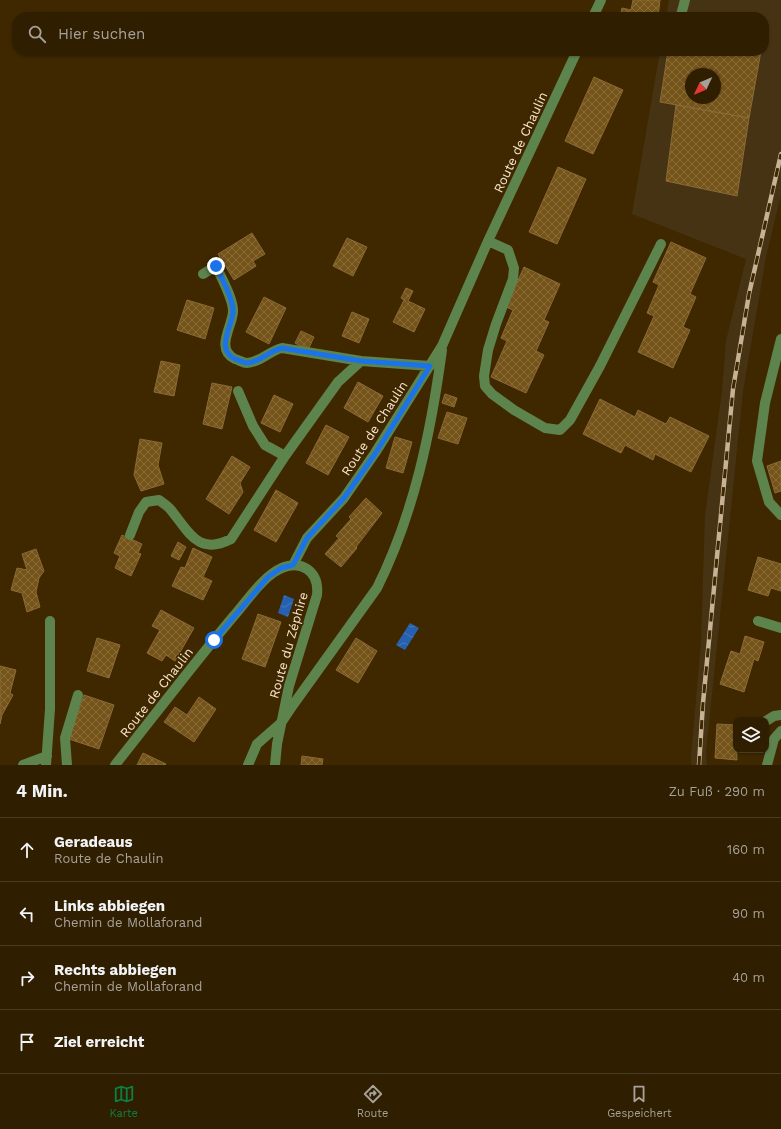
<!DOCTYPE html>
<html lang="de">
<head>
<meta charset="utf-8">
<style>
	:root { --surface:#2f1e00; --page:#3b2b0f; --text:#f1f3f6; --muted:#a7a299; --line:#4a3c22; --accent:#0b8043 }
	body { margin:0; font-family:"Work Sans",sans-serif; background:var(--page); color:var(--text) }
	.controls { position:absolute; right:12px; bottom:12px; display:grid; overflow:hidden; border-radius:8px; box-shadow:0 1px 3px #0004 }
	.controls button { width:36px; height:36px; display:grid; place-items:center; padding:0; border:0; border-bottom:1px solid var(--line); background:var(--surface); color:var(--text); font:20px sans-serif }
	.compass { position:absolute; left:685px; top:68px; width:36px; height:36px; border-radius:50%; background:var(--surface); box-shadow:0 1px 3px #0004; rotate:226deg }
	.stop { position:absolute; width:12px; height:12px; margin:-9px; border:3px solid #1a73e8; border-radius:50%; background:#fff }
	.stop.end { background:#1a73e8; border-color:#fff; box-shadow:0 1px 4px #0008 }
	.list { margin:0; padding:0; list-style:none }
	h2 { display:flex; justify-content:space-between; align-items:center; height:52px; margin:0; padding:0 16px; font-size:17px }
	h2 small { font-size:13px; font-weight:400; color:var(--muted) }
	.list li { display:grid; grid-template-columns:26px 1fr auto; gap:12px; align-items:center; box-sizing:border-box; height:64px; padding:0 16px; border-top:1px solid var(--line) }
	.list b { display:block; font-size:15px; white-space:nowrap }
	.list p { margin:0; font-size:13px; white-space:nowrap; color:var(--muted) }
	.list em { font-size:13px; font-style:normal; color:var(--muted) }
	.icon { flex:none; width:22px; height:22px; fill:none; stroke:currentColor; stroke-width:2; stroke-linecap:round; stroke-linejoin:round }
	.map { position:relative; flex:none; width:781px; height:765px; overflow:hidden }
	.search { position:absolute; background:var(--surface); box-shadow:0 1px 3px #0004; left:12px; right:12px; top:12px; height:44px; display:flex; align-items:center; gap:10px; box-sizing:border-box; padding:0 14px; border-radius:16px; color:var(--muted); font-size:15px }
	.sheet { height:308px; background:var(--surface) }
	nav { display:flex; justify-content:space-around; align-items:center; box-sizing:border-box; height:56px; border-top:1px solid var(--line); background:var(--surface); font-size:11px; color:var(--muted) }
	nav a { display:grid; justify-items:center; gap:2px }
	nav .on { color:var(--accent) }
	.map>svg:first-child { display:block }
</style>
</head>
<body>
<div class="map">
<svg width="781" height="765" viewBox="0 0 781 765">
	<defs>
		<pattern id="water-waves" width="16" height="10" patternUnits="userSpaceOnUse"><rect width="16" height="10" fill="#2661b1"/><path d="M0 5q4-4 8 0t8 0" fill="none" stroke="#4678ba"/></pattern>
		<pattern id="building-cross-hatch" width="8" height="8" patternUnits="userSpaceOnUse"><rect width="8" height="8" fill="#75541a"/><path d="M0 0l8 8M0 8l8-8" fill="none" stroke="#896c3a"/></pattern>
	</defs>
	<rect width="100%" height="100%" fill="#3f2800"/>
	<!-- built -->
	<path fill="#463313" fill-rule="evenodd" d="M669 0H781V195L766 257 743 391 706 753 707 765H691V757L701 642 705 516 722 391 726 341 746 259 632 214 660 51H764V17H666ZM691 74H715V98H691Z"/>
	<!-- water -->
	<path fill="url(#water-waves)" d="M284 595 294 599 288 617 278 613Z
		M410 623 419 628 405 650 396 645Z"/>
	<!-- building -->
	<path fill="url(#building-cross-hatch)" stroke="#8a6a36" fill-rule="evenodd" d="M633 0H660L658 17H620L622 8 631 10Z
		M668 51H761L749 118 660 102ZM691 74H715V98H691Z
		M594 77 623 90 593 154 565 141Z
		M676 105 749 118 737 196 666 181Z
		M558 167 586 179 557 244 529 232Z
		M252 233 265 254 253 261 256 266 234 280 218 254Z
		M347 238 367 247 353 276 333 266Z
		M671 242 706 258 690 294 696 297 683 327 690 330 673 368 638 352 654 316 647 313 659 285 653 282Z
		M524 267 560 284 544 320 549 322 536 351 544 355 526 393 491 377 507 341 501 338 513 310 506 307Z
		M406 288 413 291 408 301 425 309 414 332 393 322 404 300 401 298Z
		M264 297 286 308 269 344 246 332Z
		M187 300 214 308 205 339 177 330Z
		M352 312 369 319 359 343 342 336Z
		M301 331 314 337 308 350 295 343Z
		M161 361 180 365 174 396 154 392Z
		M358 382 383 396 368 422 344 408Z
		M212 383 232 387 222 429 203 424Z
		M445 394 457 398 454 407 442 403Z
		M274 395 293 404 280 432 261 423Z
		M600 399 635 417 638 410 666 424 670 417 709 436 691 472 655 454 653 460 625 445 621 453 583 434Z
		M447 412 467 418 458 444 438 438Z
		M326 425 349 437 328 475 306 463Z
		M395 437 412 442 403 473 386 468Z
		M140 439 162 443 158 465 164 484 141 491 134 475Z
		M232 456 250 467 240 483 243 492 229 514 206 499Z
		M781 461V491L775 493 767 466Z
		M276 490 298 503 276 542 254 530Z
		M366 498 382 513 356 547 357 548 341 567 325 554 339 538 336 536 351 519 349 517Z
		M122 535 142 544 138 553 141 554 131 576 115 568 120 556 114 553Z
		M178 542 186 547 179 560 171 556Z
		M193 548 212 557 203 577 212 581 203 600 172 586 181 567 185 568Z
		M36 549 44 571 39 578 36 592 40 607 27 612 22 593 11 590 17 568 27 570 22 554Z
		M758 557 781 564V591L771 588 768 596 748 590Z
		M161 610 194 628 175 661 166 655 162 661 147 653 160 630 152 626Z
		M258 614 281 622 265 667 242 659Z
		M745 636 764 642 758 661 754 659 744 692 720 684 731 651 740 654Z
		M97 638 120 645 109 678 87 671Z
		M356 638 377 651 358 683 336 670Z
		M0 666 16 670 10 693 13 695 2 715 0 724Z
		M84 695 114 705 99 749 69 739Z
		M199 697 216 709 194 742 164 722 175 707 187 715Z
		M717 724 736 725 737 760 715 758Z
		M143 753 166 764 165 765H137Z
		M302 756 323 759 322 765H301Z"/>
	<g fill="none" stroke-linecap="round" stroke-linejoin="round">
		<!-- minor -->
		<path stroke="#5e844e" stroke-width="10" d="M681 15 685 0
			M593 17 601 0
			M488 241 508 250 514 268 513 279 496 324 488 350 484 376 485 386 492 394 514 410 545 428 560 430 570 420 600 366 661 244
			M203 274 216 266C221 277 234 300 233 312 232 327 215 349 235 359 239 360 243 363 247 363 261 362 269 351 282 348L361 361
			M781 339 765 403 757 461 769 502 781 515
			M285 456 338 382 361 361 430 366
			M130 535 139 512 146 502 159 500C163 503 168 506 171 510 189 532 198 556 231 539L285 456 265 445 253 426 238 391
			M293 565 307 538 344 498 375 453 442 346 488 241 577 51
			M758 621 781 628
			M766 721 774 716 781 715
			M23 765 47 756
			M46 765 50 709V621
			M67 765 65 738 78 695
			M115 765C154 716 192 666 232 618 245 604 257 584 273 573 283 566 296 562 307 569 316 575 318 585 317 595L289 686 277 744 275 765
			M248 765 257 744 281 723 293 705 377 588C414 514 431 432 442 350
			M767 765 774 739 781 731"/>
		<!-- rail casing -->
		<g stroke="#c6b395" stroke-width="4.5">
			<path id="rail" d="M699 765 703 703 733 389 749 294 781 154"/>
		</g>
		<!-- rail -->
		<use href="#rail" stroke="#3f2800" stroke-width="3" stroke-dasharray="9" stroke-linecap="butt"/>
	</g>
	<g fill="none" stroke-linecap="round" stroke-linejoin="round">
		<!-- route -->
		<path stroke="#1a73e8" stroke-width="5" d="M214 640 268 577 281 568 293 565 307 538 344 498 375 454 430 366 361 361 282 348C268 351 261 362 247 363 243 363 239 360 235 359 215 349 232 327 233 312 234 300 221 277 216 266"/>
	</g>
	<g text-anchor="middle" stroke-width="3" stroke-linejoin="round" paint-order="stroke">
		<!-- street labels -->
		<g font-size="13" fill="#f7e5cb" stroke="#3f2800">
			<text transform="translate(520 142) rotate(-65)" y="5">Route de Chaulin</text>
			<text transform="translate(374 428) rotate(-57)" y="5">Route de Chaulin</text>
			<text transform="translate(288 645) rotate(-74)" y="5">Route du Zéphire</text>
			<text transform="translate(156 692) rotate(-52)" y="5">Route de Chaulin</text>
		</g>
	</g>
</svg>
<div class="controls">
<button><svg class="icon" aria-label="layers" viewBox="0 0 24 24"><path d="M12 4l9 5-9 5-9-5zM3 14l9 5 9-5"/></svg></button>
</div>
<svg class="compass" viewBox="-18 -18 36 36"><path d="M0-13l5 13h-10z" fill="#e53935"/><path d="M0 13l5-13h-10z" fill="#a7a299"/></svg>
<div class="stop" style="left:214px;top:640px"></div>
<div class="stop end" style="left:216px;top:266px"></div>
<div class="search"><svg class="icon" aria-label="search" viewBox="0 0 24 24"><circle cx="10" cy="10" r="6"/><path d="M15 15l6 6"/></svg>Hier suchen</div>
</div>
<section class="sheet">
<h2>4 Min.<small>Zu Fuß · 290 m</small></h2>
<ul class="list">
<li><svg class="icon" aria-label="ahead" viewBox="0 0 24 24"><path d="M12 20V5M6 11l6-6 6 6"/></svg><div><b>Geradeaus</b><p>Route de Chaulin</p></div><em>160 m</em></li>
<li><svg class="icon" aria-label="left" viewBox="0 0 24 24"><path d="M17 20v-9H6M10 6l-5 5 5 5"/></svg><div><b>Links abbiegen</b><p>Chemin de Mollaforand</p></div><em>90 m</em></li>
<li><svg class="icon" aria-label="right" viewBox="0 0 24 24"><path d="M7 20v-9h11M14 6l5 5-5 5"/></svg><div><b>Rechts abbiegen</b><p>Chemin de Mollaforand</p></div><em>40 m</em></li>
<li><svg class="icon" aria-label="arrive" viewBox="0 0 24 24"><path d="M6 21V4h12l-3 4 3 4H6"/></svg><div><b>Ziel erreicht</b></div></li>
</ul>
</section>
<nav>
<a class="on"><svg class="icon" aria-label="map" viewBox="0 0 24 24"><path d="M3 6l6-2 6 2 6-2v14l-6 2-6-2-6 2zM9 4v14M15 6v14"/></svg>Karte</a>
<a><svg class="icon" aria-label="directions" viewBox="0 0 24 24"><path d="M12 3l9 9-9 9-9-9zM9 14v-3h6M13 9l2 2-2 2"/></svg>Route</a>
<a><svg class="icon" aria-label="saved" viewBox="0 0 24 24"><path d="M7 4h10v16l-5-4-5 4z"/></svg>Gespeichert</a>
</nav>
</body>
</html>
